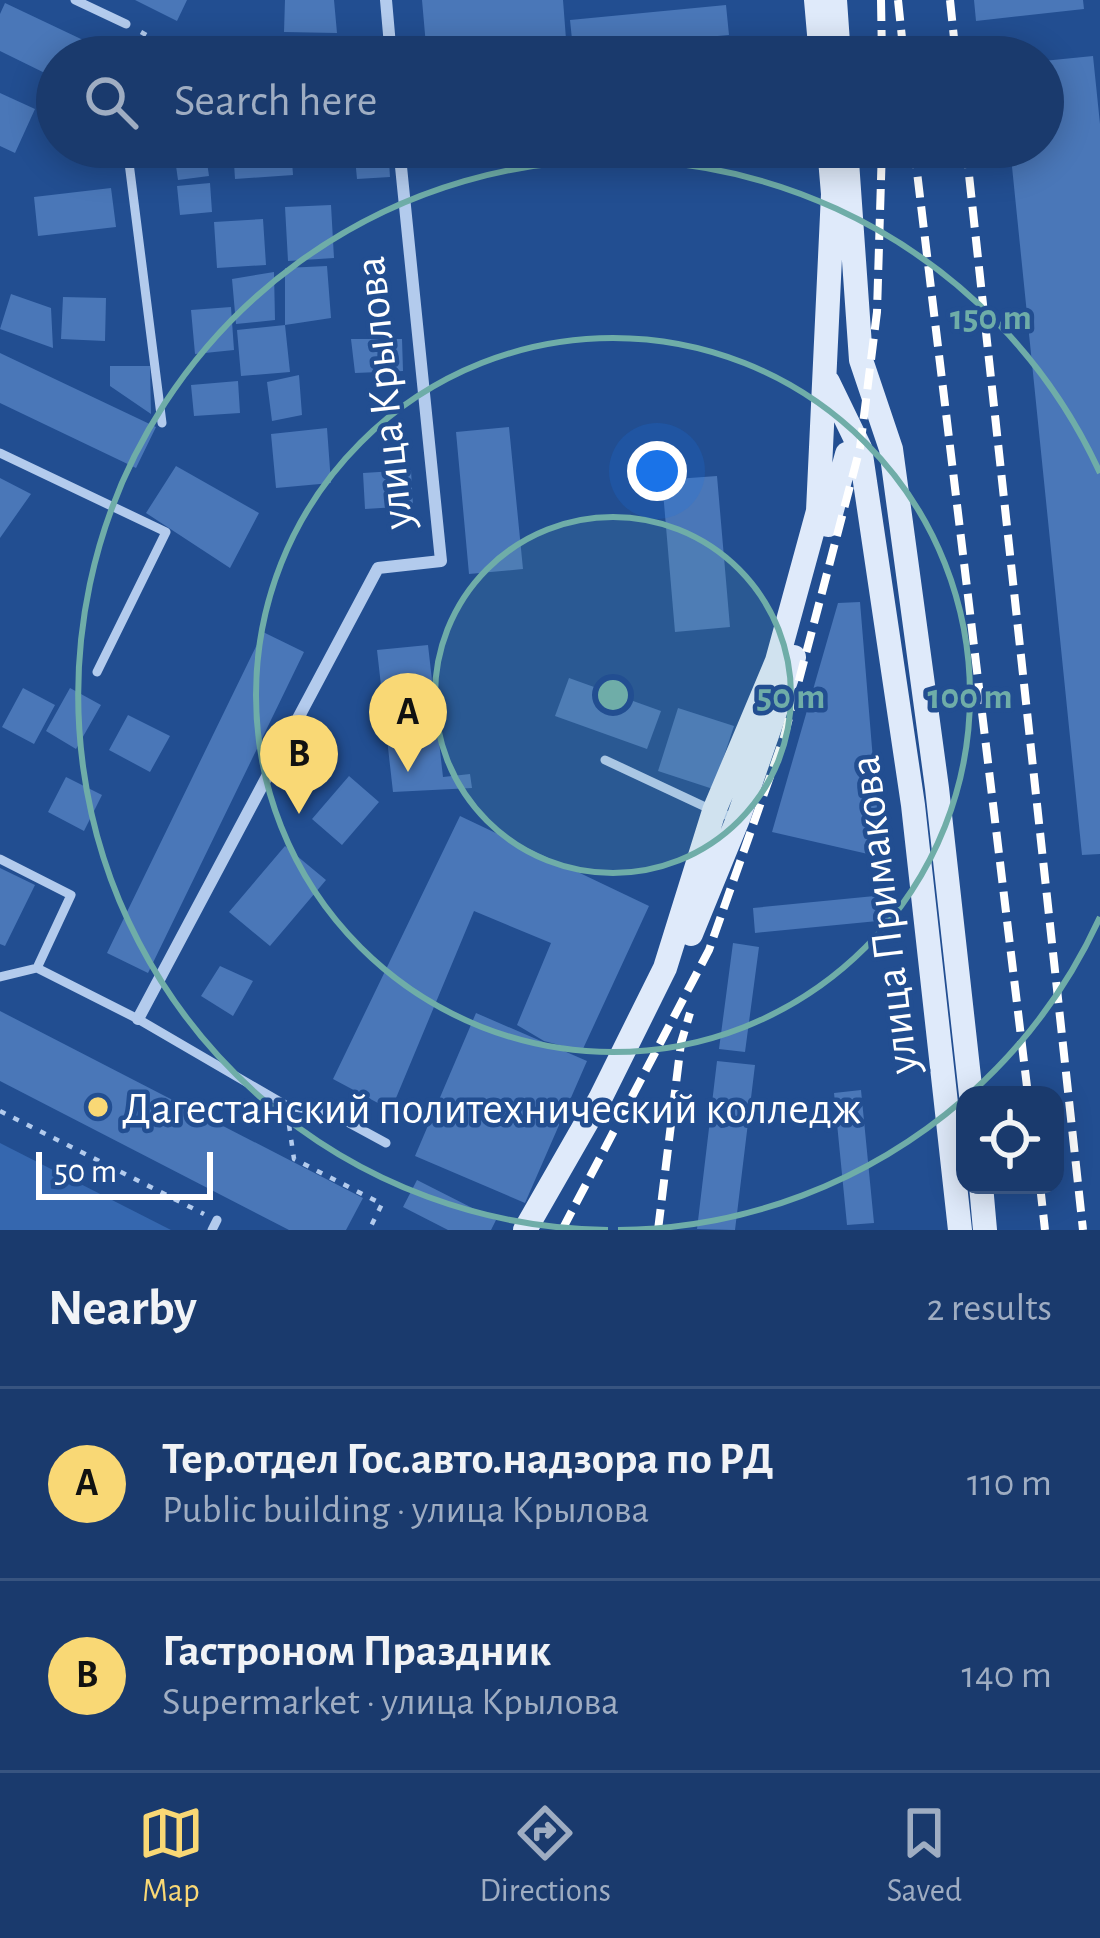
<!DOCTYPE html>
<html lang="en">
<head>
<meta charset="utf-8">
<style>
	:root { --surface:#1a3a6d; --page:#274575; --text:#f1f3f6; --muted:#9fadc2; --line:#385480; --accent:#f9d875 }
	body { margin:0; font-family:"Alegreya Sans",sans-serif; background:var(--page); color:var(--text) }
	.controls { position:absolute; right:36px; bottom:36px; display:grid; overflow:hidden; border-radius:24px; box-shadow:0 6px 30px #0003 }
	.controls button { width:108px; height:108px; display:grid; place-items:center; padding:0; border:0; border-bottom:3px solid var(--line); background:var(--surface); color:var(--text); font:60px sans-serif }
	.scale { position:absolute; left:36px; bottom:30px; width:177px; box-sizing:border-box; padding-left:12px; border:6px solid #fff; border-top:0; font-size:33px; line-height:42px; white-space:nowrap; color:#fff; -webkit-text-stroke:9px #224e91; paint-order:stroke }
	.you { position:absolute; left:657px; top:471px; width:42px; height:42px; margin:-30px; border:9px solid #fff; border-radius:50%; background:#1a73e8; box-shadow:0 0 0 18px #1a73e833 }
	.badge { display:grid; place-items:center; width:78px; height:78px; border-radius:50%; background:var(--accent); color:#111; font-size:39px; font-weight:700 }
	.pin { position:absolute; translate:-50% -99px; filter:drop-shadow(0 3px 6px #0008) }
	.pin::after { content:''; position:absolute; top:63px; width:42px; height:36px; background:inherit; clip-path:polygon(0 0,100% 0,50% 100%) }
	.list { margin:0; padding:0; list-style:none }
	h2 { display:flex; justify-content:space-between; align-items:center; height:156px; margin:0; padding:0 48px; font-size:51px }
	h2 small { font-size:39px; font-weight:400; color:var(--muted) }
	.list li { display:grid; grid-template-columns:78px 1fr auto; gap:36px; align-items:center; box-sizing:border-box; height:192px; padding:0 48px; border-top:3px solid var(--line) }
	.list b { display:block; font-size:45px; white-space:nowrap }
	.list p { margin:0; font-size:39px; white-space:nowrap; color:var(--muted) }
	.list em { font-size:39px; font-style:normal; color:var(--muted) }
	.icon { flex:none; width:66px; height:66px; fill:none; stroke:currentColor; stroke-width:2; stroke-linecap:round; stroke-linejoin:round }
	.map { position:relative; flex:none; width:1100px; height:1230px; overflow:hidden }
	.search { position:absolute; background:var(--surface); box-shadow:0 6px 30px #0003; left:36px; right:36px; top:36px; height:132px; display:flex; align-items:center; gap:30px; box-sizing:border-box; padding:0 42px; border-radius:66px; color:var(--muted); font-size:45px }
	.sheet { height:540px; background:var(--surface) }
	nav { display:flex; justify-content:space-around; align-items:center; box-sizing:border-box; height:168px; border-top:3px solid var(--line); background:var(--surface); font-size:33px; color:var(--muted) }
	nav a { display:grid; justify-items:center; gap:6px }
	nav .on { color:var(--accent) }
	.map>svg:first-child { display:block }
</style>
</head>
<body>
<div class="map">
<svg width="1100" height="1230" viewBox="0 0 1100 1230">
	<rect width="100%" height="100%" fill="#224e91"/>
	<!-- park -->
	<path fill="#3567af" d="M0 1142V1143L171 1230H0Z"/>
	<!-- building -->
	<path fill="#4a77b8" d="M135 0H187L177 21Z
		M285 0H334L337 33 284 32Z
		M422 0H563L567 52 427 57Z
		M974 0H1083L1084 9 976 21Z
		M5 3 119 57H57V79L0 51V14Z
		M726 5 729 35 573 49 570 20Z
		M786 39 788 57H751L749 43Z
		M217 46 219 57H176L175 51Z
		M1093 56 1100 124V854L1082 855 1010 147H1043V61Z
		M0 93 35 109 15 153 0 146Z
		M233 147H291L293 175 235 179Z
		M354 147H388L390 177 357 179Z
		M205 148 209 176 178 180 174 152Z
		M210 183 212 212 180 215 177 186Z
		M111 188 116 227 38 236 34 197Z
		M331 205 334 258 288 261 285 207Z
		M263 219 266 265 217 268 214 222Z
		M327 266 331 318 285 325V268Z
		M274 272 275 320 236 324 232 279Z
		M11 294 51 308 53 348 0 329Z
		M63 297 106 298 105 341 61 339Z
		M231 307 234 350 195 354 191 310Z
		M285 325 290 372 241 376 237 330Z
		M351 339H402L403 371 355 373Z
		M0 353 156 427 136 468 0 403Z
		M110 366H150L151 414 110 386Z
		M299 375 302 415 272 421 267 382Z
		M238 381 240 413 194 416 191 385Z
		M509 427 523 569 469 574 456 432Z
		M327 428 331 483 276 488 271 434Z
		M176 466 259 513 230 568 146 513Z
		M411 470 413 506 365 509 363 473Z
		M717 476 730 627 675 632 662 480Z
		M0 478 31 494 0 538Z
		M860 602 881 857 772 832 838 603Z
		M263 632 304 652 148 973 107 953Z
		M428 645 443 777 470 774 472 788 393 792 377 650Z
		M569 678 661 711 647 749 555 716Z
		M23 688 55 705 34 744 2 727Z
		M70 688 101 705 76 749 46 731Z
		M678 708 734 726 713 789 658 771Z
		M128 715 170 736 150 772 109 750Z
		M349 776 379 802 342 845 312 819Z
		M66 777 102 795 84 831 48 812Z
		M460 816 649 906 582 1051 544 1041 517 1025 551 943 474 911 391 1110 333 1079Z
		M285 846 326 880 270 946 229 912Z
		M0 868 35 885 5 946 0 944Z
		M885 895 888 920 755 933 753 908Z
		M733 943 759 947 745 1052 719 1049Z
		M220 966 253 981 233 1016 201 996Z
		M0 1011 363 1198 346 1230H289L0 1081Z
		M476 1013 587 1061 525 1203 415 1156Z
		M717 1061 755 1065 735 1230 697 1229Z
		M861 1090 874 1223 847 1225 834 1093Z
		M417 1180 496 1220 491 1230H448L403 1207Z"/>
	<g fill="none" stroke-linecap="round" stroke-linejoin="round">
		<!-- path -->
		<path stroke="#b3cbed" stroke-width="4.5" stroke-dasharray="6 9" stroke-linecap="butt" d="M141 32 153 39 145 57
			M0 1111 204 1214
			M289 1125 294 1159 382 1204 369 1230"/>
		<!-- lane -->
		<path stroke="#b3cbed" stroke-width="9" d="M75 0 126 24
			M127 147 162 423
			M0 453 166 532 97 672
			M605 760 714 811 738 819
			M0 859 71 895 37 968 138 1019 287 1106 329 1112 386 1143
			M0 977 37 968
			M212 1230 217 1220"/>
		<!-- street -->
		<path stroke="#b3cbed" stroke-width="12" d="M386 0 391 57
			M138 1019 378 568 441 561 399 147"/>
		<!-- secondary -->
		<path stroke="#dfeafa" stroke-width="24" d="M816 0 821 57
			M835 0 839 57
			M846 147 861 360 891 449 937 788 971 1095
			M828 382 860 448 913 805 960 1230
			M828 525 847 454 860 448
			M691 934 738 819 794 657
			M981 1185 985 1230
			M525 1230 600 1099 665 968 714 811 777 661 818 511 833 194 829 147"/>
		<!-- rail -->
		<path stroke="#fff" stroke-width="8" stroke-dasharray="21 9" stroke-linecap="butt" d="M881 0 882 57
			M898 0 904 57
			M950 0 956 57
			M914 147 1028 1095
			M966 147 1083 1230
			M1040 1185 1045 1230
			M562 1230 709 950 784 737 860 448 877 312 882 147
			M658 1230 681 1043 690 1013"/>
	</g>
	<!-- distance rings -->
	<circle cx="613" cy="695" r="178" fill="#6fada8" fill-opacity=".12"/>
	<g fill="none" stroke="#6fada8" stroke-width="6">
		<circle cx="613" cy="695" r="178"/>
		<circle cx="613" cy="695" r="357"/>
		<path d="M1100 917A535 535 0 0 1 971 1093M964 1099A535 535 0 0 1 618 1230M608 1230A535 535 0 1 1 1100 473"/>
	</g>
	<!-- markers -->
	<circle fill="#f9d875" stroke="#224e91" stroke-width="4.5" cx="98" cy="1107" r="12"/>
	<g text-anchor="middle" stroke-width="9" stroke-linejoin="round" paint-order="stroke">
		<!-- street labels -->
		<g font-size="45" fill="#fff" stroke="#224e91">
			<text transform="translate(382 393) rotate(-96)" y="16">улица Крылова</text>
			<text transform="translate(882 915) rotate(-97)" y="16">улица Примакова</text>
		</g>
		<!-- poi labels -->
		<g font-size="45" fill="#fff" stroke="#224e91" text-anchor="start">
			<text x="122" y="1123">Дагестанский политехнический колледж</text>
		</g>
	</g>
	<circle cx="613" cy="695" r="18" fill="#6fada8" stroke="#224e91" stroke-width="6"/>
	<g font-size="36" text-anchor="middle" font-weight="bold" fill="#6fada8" stroke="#224e91" stroke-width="9" stroke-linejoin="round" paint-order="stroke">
		<text x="991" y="329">150 m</text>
		<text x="791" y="708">50 m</text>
		<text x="970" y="708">100 m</text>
	</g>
</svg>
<div class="controls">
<button><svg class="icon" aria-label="locate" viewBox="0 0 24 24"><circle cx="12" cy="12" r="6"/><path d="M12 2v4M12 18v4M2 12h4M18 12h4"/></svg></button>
</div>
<div class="scale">50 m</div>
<div class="you"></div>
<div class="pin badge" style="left:408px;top:772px">A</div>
<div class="pin badge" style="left:299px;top:814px">B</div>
<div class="search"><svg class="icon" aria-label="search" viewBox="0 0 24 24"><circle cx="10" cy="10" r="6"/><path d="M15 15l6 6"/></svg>Search here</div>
</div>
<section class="sheet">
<h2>Nearby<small>2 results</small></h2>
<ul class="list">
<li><span class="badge">A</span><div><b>Тер.отдел Гос.авто.надзора по РД</b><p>Public building · улица Крылова</p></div><em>110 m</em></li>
<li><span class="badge">B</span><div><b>Гастроном Праздник</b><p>Supermarket · улица Крылова</p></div><em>140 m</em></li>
</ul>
</section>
<nav>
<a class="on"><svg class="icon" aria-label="map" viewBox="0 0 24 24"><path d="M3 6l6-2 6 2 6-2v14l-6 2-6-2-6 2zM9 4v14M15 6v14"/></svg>Map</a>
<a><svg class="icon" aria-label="directions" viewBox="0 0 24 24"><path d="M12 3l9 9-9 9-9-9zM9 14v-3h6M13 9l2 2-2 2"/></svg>Directions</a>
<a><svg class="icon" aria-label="saved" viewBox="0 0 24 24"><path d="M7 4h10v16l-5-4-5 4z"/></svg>Saved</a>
</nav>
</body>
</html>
